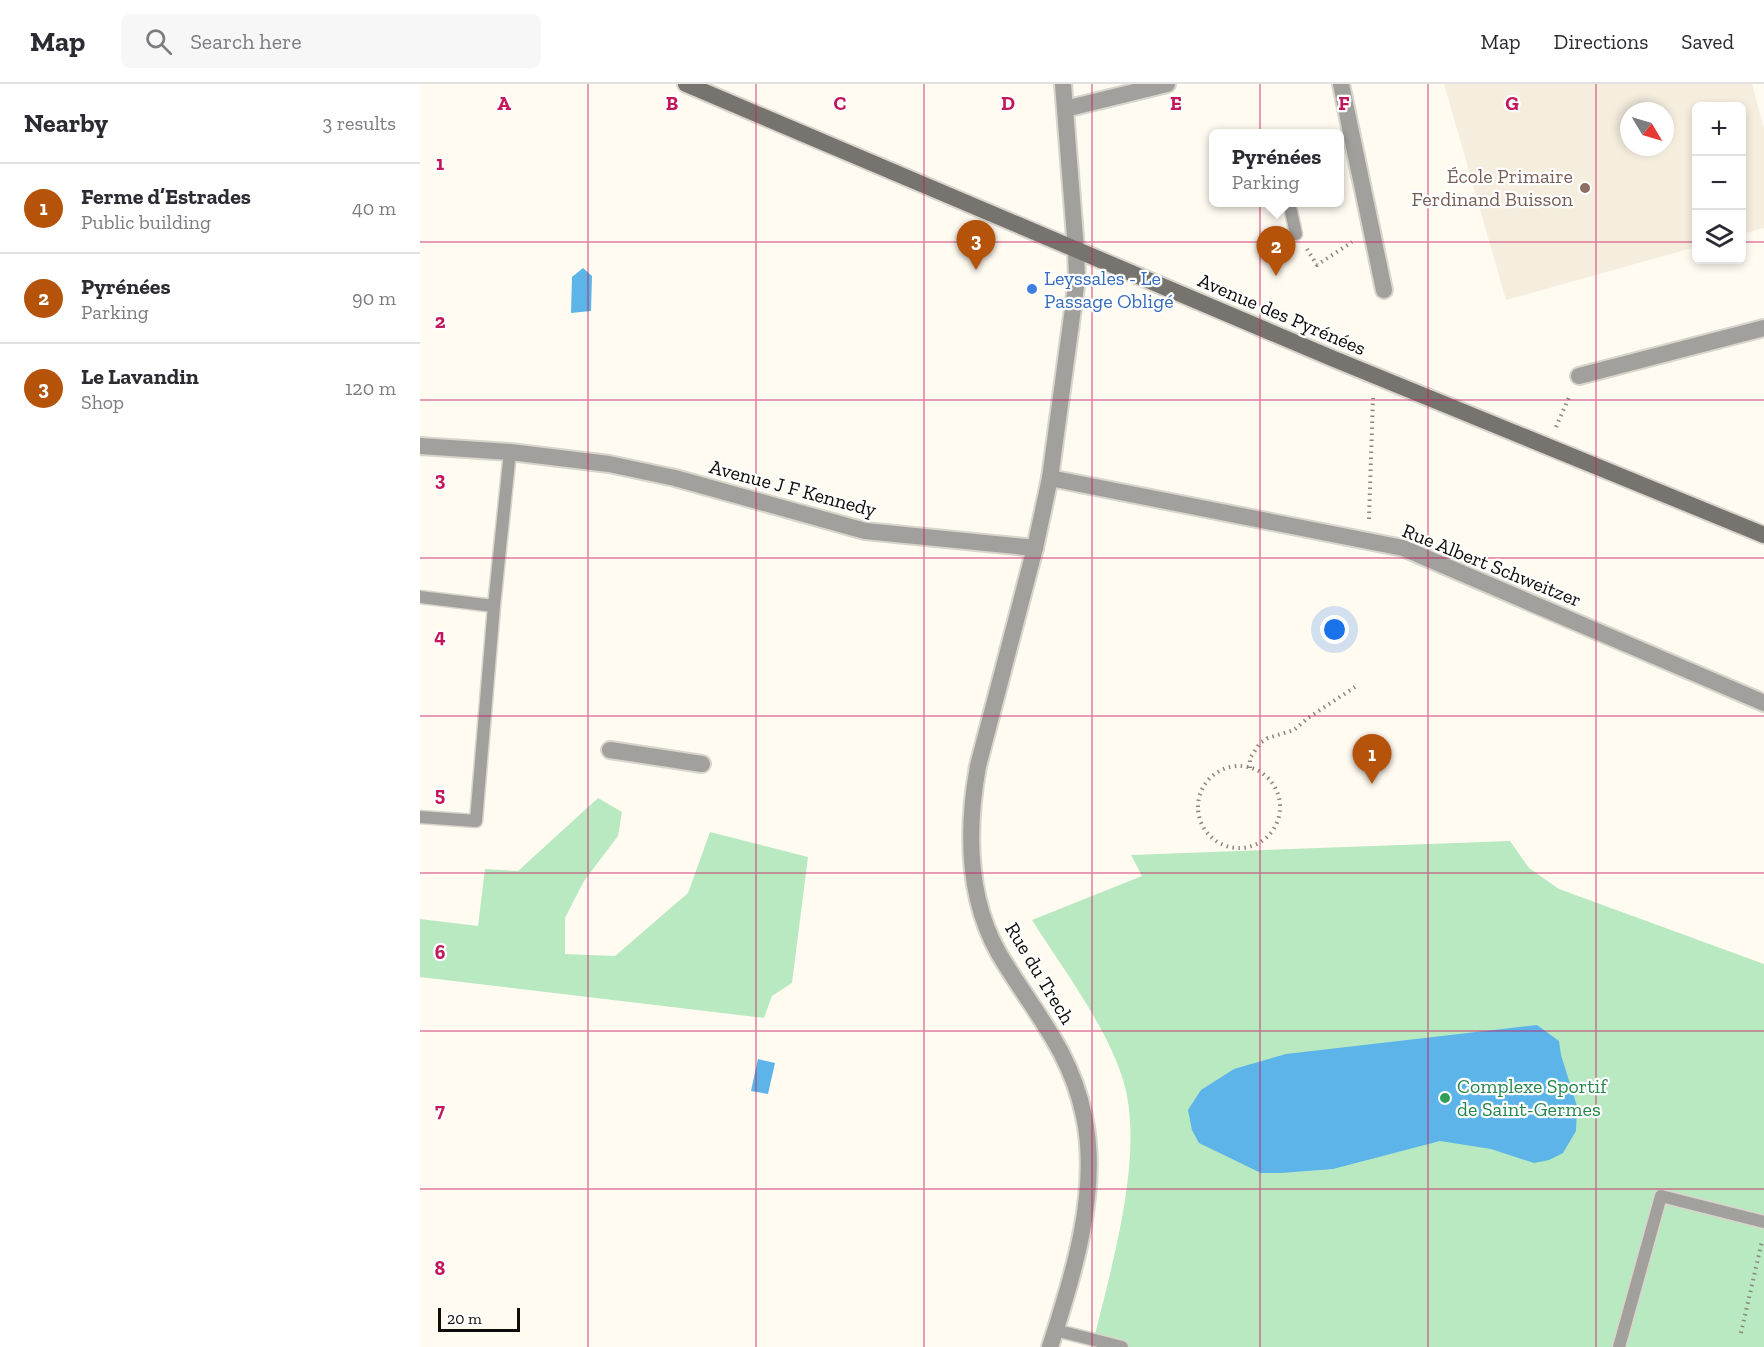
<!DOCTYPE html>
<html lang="en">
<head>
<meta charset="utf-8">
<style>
	:root { --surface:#fff; --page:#f7f7f7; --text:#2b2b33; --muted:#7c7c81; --line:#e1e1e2; --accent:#b45309 }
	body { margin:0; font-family:"Zilla Slab",serif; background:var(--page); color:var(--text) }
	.controls { position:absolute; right:18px; top:18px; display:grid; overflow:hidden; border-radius:9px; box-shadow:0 3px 9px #0003 }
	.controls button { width:54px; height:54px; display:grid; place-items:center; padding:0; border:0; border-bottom:2px solid var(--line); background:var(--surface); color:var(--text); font:30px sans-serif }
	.compass { position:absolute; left:1200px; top:18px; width:54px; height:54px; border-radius:50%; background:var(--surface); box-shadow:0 3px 9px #0003; rotate:128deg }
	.scale { position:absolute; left:18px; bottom:15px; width:82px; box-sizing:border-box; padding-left:6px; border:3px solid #0e0c09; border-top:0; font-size:16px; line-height:21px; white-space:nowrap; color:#0e0c09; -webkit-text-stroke:4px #fff; paint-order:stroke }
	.you { position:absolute; left:915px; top:546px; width:21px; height:21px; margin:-15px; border:4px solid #fff; border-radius:50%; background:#1a73e8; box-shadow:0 0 0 9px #1a73e833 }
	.badge { display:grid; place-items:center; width:39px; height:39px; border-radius:50%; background:var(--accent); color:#fff; font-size:20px; font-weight:700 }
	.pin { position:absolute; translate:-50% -50px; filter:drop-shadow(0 2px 3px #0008) }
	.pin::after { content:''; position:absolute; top:32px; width:21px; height:18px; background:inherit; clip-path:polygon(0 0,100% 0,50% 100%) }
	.popup { position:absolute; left:789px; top:45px; width:135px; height:78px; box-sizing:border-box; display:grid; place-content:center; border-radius:9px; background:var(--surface); filter:drop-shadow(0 2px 4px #0005); font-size:20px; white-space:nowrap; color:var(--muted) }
	.popup b { font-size:22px; color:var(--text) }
	.popup::after { content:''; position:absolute; left:50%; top:100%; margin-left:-12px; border:12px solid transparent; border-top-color:var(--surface) }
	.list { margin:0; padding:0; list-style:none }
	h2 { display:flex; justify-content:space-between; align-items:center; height:78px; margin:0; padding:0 24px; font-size:26px }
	h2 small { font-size:20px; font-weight:400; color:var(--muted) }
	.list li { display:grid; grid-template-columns:39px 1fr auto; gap:18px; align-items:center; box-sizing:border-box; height:90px; padding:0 24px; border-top:2px solid var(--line) }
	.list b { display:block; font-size:22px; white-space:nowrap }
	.list p { margin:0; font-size:20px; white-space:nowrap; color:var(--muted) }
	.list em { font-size:20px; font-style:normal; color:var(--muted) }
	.icon { flex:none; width:33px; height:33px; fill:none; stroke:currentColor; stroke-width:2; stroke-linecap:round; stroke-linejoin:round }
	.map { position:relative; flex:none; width:1344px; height:1263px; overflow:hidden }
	header { display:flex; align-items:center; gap:36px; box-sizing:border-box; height:84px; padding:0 30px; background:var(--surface); border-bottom:2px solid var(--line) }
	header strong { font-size:28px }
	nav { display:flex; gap:33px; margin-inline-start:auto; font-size:21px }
	.search { width:420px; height:54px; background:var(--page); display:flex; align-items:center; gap:15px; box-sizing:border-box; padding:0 21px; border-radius:9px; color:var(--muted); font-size:22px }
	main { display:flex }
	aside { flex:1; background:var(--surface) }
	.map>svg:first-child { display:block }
</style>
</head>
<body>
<header>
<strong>Map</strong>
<div class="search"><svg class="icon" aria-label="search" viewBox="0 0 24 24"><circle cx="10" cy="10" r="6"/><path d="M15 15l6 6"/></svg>Search here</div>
<nav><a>Map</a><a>Directions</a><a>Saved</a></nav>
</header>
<main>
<aside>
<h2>Nearby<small>3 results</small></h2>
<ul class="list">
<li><span class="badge">1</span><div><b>Ferme d’Estrades</b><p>Public building</p></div><em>40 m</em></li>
<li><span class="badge">2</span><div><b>Pyrénées</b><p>Parking</p></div><em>90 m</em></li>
<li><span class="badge">3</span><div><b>Le Lavandin</b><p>Shop</p></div><em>120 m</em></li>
</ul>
</aside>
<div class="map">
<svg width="1344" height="1263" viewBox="0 0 1344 1263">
	<rect width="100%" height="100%" fill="#fffbf1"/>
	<!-- built -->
	<path fill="#f5eedf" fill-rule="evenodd" d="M1024 0H1332L1344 45V144L1322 150V22H1276V163L1086 216ZM1209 27H1245V63H1209Z"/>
	<!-- green -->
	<path fill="#b9e9c1" d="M178 714 202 728 198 752 164 797 145 834V870L195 872 268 809 290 748 388 773 372 899 352 912 344 934 0 893V835L58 842 65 785 98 787Z
		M1090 757 1109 784 1139 805 1344 880V1263H672C690 1187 725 1074 704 999 688 944 643 885 612 836L722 792 711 771Z"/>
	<!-- water -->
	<path fill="#5cb4e9" d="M163 184 172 192 171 227 151 229 152 193Z
		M1117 941 1139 957 1141 971 1157 1022 1156 1047 1143 1069 1129 1076 1114 1079 1071 1065 1020 1057 913 1085 861 1089H841L779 1059 772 1046 768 1026 781 1006 814 985 866 970Z
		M338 975 355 979 348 1010 331 1007Z"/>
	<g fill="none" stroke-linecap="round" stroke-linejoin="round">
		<!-- service casing -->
		<g stroke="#d8d5cc" stroke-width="15">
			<path id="service" d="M869 118 876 150
				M0 513 74 522
				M0 733 56 737 74 522 90 368
				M635 1246 702 1263
				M1199 1263 1241 1112 1344 1138"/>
		</g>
		<!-- minor casing -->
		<g stroke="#d8d5cc" stroke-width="20">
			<path id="minor" d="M643 0 656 166
				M921 0 964 206
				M645 25 747 0
				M1159 292 1344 244
				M0 362 90 368 189 380 255 394 445 447 615 464
				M630 394 983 464 1344 619
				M190 666 282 680"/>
		</g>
		<!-- tertiary casing -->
		<g stroke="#d8d5cc" stroke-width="20">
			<path id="tertiary" d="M630 1263C653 1193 680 1106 664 1032 650 964 611 925 578 868 547 812 547 743 558 682L615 464 630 394 657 195 656 166"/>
		</g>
		<!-- secondary casing -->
		<g stroke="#d8d5cc" stroke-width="20">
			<path id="secondary" d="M266 0 914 275 1344 451"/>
		</g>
		<!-- path -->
		<path stroke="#8a8780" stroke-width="4" stroke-dasharray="1.5 4.5" stroke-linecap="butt" d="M887 165 897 181 932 158
			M1136 343 1150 311
			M949 435 953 314
			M778 723a41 41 0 1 1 82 0a41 41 0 1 1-82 0Z
			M830 684V674L840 659 848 654 874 646 888 634 935 603
			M1321 1249 1342 1157"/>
		<!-- service -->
		<use href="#service" stroke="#a2a09c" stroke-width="12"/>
		<!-- minor -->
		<use href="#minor" stroke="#a2a09c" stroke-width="16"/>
		<!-- tertiary -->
		<use href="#tertiary" stroke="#a2a09c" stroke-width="16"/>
		<!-- secondary -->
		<use href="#secondary" stroke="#77746f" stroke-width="16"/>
	</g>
	<!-- grid -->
	<path fill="none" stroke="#c2185b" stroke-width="1.5" stroke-opacity="0.55" d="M168 0V1263M336 0V1263M504 0V1263M672 0V1263M840 0V1263M1008 0V1263M1176 0V1263M0 158H1276M1322 158H1344M0 316H1344M0 474H1344M0 632H1344M0 789H1344M0 947H1344M0 1105H1344"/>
	<!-- markers -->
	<circle fill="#8d6e63" stroke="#fff" stroke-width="2" cx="1165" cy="104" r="6"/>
	<circle fill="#3f7fe0" stroke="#fff" stroke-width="2" cx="612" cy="205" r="6"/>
	<circle fill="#2e9e5b" stroke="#fff" stroke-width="2" cx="1025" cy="1014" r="6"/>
	<g text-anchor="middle" stroke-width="4.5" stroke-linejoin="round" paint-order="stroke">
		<!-- education labels -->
		<g font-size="20" fill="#785e54" stroke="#fff" text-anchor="end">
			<text x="1153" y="99">École Primaire<tspan x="1153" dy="23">Ferdinand Buisson</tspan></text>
		</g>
		<!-- shop labels -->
		<g font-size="20" fill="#366cbe" stroke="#fff" text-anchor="start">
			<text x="624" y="201">Leyssales - Le<tspan x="624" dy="23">Passage Obligé</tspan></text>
		</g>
		<!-- street labels -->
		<g font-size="20" fill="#0e0c09" stroke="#fff">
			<text transform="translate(862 230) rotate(23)" y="7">Avenue des Pyrénées</text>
			<text transform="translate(373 404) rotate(15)" y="7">Avenue J F Kennedy</text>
			<text transform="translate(1072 481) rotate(22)" y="7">Rue Albert Schweitzer</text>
			<text transform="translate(620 889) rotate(59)" y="7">Rue du Trech</text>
		</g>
		<!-- leisure labels -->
		<g font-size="20" fill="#27864d" stroke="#fff" text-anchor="start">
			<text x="1037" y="1009">Complexe Sportif<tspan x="1037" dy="23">de Saint-Germes</tspan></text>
		</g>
	</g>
	<g font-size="20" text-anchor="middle" font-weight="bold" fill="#c2185b" stroke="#fff" stroke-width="4.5" stroke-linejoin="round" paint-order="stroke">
		<text x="84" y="26">A</text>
		<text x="252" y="26">B</text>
		<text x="420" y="26">C</text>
		<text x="588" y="26">D</text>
		<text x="756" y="26">E</text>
		<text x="924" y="26">F</text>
		<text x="1092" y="26">G</text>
		<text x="20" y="86">1</text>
		<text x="20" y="244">2</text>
		<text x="20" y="402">3</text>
		<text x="20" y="559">4</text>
		<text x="20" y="717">5</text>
		<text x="20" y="875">6</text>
		<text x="20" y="1033">7</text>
		<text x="20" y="1191">8</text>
	</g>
</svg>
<div class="controls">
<button>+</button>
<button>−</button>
<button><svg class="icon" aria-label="layers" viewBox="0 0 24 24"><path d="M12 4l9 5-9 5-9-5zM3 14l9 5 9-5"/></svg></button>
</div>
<svg class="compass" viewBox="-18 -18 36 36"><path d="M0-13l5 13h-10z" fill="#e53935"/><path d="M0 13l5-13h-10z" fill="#7c7c81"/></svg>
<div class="scale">20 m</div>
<div class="you"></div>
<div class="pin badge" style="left:952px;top:700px">1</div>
<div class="pin badge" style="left:856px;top:192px">2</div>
<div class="popup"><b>Pyrénées</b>Parking</div>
<div class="pin badge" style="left:556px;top:186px">3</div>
</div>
</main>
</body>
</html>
